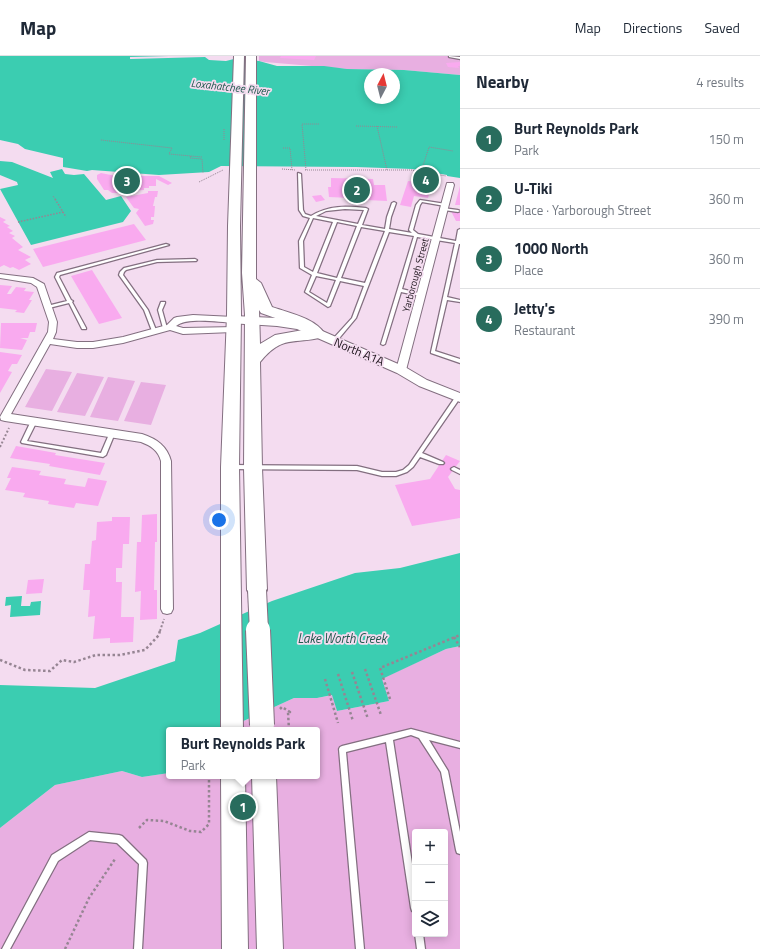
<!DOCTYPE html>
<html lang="en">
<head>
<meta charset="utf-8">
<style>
	:root { --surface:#fff; --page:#f6f6f7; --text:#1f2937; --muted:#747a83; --line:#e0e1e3; --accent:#286c5d }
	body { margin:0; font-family:"Titillium Web",sans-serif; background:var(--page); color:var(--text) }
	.controls { position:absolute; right:12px; bottom:12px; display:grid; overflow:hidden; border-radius:4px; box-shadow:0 2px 10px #0003 }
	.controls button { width:36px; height:36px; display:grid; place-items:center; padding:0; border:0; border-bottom:1px solid var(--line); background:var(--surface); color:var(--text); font:20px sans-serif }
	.compass { position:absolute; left:364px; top:12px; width:36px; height:36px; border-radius:50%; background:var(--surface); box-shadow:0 2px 10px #0003; rotate:7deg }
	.you { position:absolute; left:219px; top:464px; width:14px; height:14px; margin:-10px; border:3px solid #fff; border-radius:50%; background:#1a73e8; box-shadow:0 0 0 6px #1a73e833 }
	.badge { display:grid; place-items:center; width:26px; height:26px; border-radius:50%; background:var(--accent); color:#fff; font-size:13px; font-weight:700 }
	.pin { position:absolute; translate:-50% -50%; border:2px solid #fff; box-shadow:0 1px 4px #0006 }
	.popup { position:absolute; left:166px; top:671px; width:154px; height:52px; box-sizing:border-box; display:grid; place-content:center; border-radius:4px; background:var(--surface); filter:drop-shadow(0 1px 3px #0005); font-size:13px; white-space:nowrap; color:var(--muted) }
	.popup b { font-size:15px; color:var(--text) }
	.popup::after { content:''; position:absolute; left:50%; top:100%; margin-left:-8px; border:8px solid transparent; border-top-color:var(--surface) }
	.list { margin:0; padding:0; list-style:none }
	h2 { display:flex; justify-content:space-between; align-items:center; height:52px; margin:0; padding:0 16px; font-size:17px }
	h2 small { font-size:13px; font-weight:400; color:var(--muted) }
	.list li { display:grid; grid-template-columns:26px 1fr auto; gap:12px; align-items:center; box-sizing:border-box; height:60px; padding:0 16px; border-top:1px solid var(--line) }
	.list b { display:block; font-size:15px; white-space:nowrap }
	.list p { margin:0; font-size:13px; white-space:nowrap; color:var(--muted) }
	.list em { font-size:13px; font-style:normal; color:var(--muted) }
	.icon { flex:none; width:22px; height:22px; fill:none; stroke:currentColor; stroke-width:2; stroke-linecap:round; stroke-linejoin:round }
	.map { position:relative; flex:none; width:460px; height:893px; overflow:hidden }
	header { display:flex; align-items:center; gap:24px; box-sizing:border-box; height:56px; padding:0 20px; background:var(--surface); border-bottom:1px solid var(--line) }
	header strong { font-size:19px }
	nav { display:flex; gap:22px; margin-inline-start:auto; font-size:14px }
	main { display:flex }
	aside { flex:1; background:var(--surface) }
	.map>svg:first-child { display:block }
</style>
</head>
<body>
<header>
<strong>Map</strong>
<nav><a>Map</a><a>Directions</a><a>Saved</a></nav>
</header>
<main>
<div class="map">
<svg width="460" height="893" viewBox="0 0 460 893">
	<rect width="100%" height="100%" fill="#f4dcf0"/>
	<!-- green -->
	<path fill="#e8afe1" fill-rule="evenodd" d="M259 0H460V19L404 14 347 13 265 6 259 5Z
		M46 313 72 316 52 355 25 351Z
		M77 317 104 321 85 360 57 356Z
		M108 321 135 325 118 365 90 361Z
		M141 326 166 329 151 369 124 365Z
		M460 590V893H0V772L55 729 122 715 142 721 169 717V720H317V674H224L294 642H317L333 639 337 655 389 645 381 623 446 593ZM415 776H445V878H415Z"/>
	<!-- water -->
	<path fill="#3bcdb1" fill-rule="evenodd" d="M0 0H169L130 1V3H131L205 1 209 4 226 5 234 3 259 5 277 10H324L347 13 404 14 460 19V122L447 120V119L412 113 356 111 221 110 209 116 159 119 92 114 87 115 63 111V102L25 93 18 88 0 84ZM370 18H394V42H370Z
		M0 105 12 106 53 122 50 116 62 113 65 118 74 119 84 118 106 144 121 140 131 155 123 166 31 189 0 133 18 129 17 126 0 119Z
		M460 497V590L446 593 382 623 389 645 337 655 332 639 317 642H294L224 674H169V717L142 721 122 715 55 729 0 772V629L95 632 175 605 178 584 200 577 272 545 355 517 400 512Z
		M22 540 21 550H30L31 546 41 545 40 559 10 561 11 549 5 550 6 541Z"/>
	<!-- building -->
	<path fill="#f9aaef" d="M281 0H316L314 4 280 2Z
		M460 6V10H458L459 12 448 11 446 7Z
		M101 117 116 120H159L172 127 168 129 156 123V130H149V132H144V134L126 135V137H112L108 134H104L97 123V119Z
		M418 119 439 123 438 128H432L428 142 414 140 411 151 400 149 408 125 416 126Z
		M331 122 373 123 374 129H385L387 145 366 144V140H355V138H350V142L329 141 328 131H331Z
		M460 130V149H455Z
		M148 135H158L157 141H155L153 150H155L154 161H151V164H154L153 168 145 170 136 157 139 153 134 152 126 141 148 137Z
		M321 139 325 144 316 146 312 140Z
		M451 155H460V165H456Z
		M0 161 6 164 3 166 10 170 7 171 13 175 9 177 15 180 12 182 23 191 18 194 31 201 25 204 31 208 19 214 13 211 10 212 4 209 0 211Z
		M134 168 146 184 43 211 33 193Z
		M92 214 122 262 99 268 71 220Z
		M0 229 12 230 7 238H11L16 231 26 232 24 235 34 236 29 244H32L24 257 15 256 17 254 0 252Z
		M1 267H37L35 276H30L28 282H20L27 284 22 294 0 292Z
		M0 296 22 299 17 308H12L8 315 12 316 0 337Z
		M16 390 56 397 55 399 105 407 100 419 49 410 50 408 10 402Z
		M446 399 460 405 448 421 455 433 460 434V462L412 470 395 429 430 423Z
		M12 411 41 415 39 419 66 423 64 428 85 431 88 422 107 425 98 450 76 447 74 452 48 448 49 445 23 441 25 437 5 434 11 422H7Z
		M157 458V486H155L154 534H157V563L140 564 141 535 135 536 137 486H141L142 459Z
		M112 461H130L129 488H123L122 512H116V526H122L121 561H134L133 586 110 587V582L93 583 95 560 88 561 90 534H83L85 508H90L92 485 96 484 97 466 112 465Z
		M44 523 42 537 26 538 28 524Z"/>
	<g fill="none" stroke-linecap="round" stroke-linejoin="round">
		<!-- service casing -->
		<g stroke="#836f80" stroke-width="2.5">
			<path id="service" d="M449 0 460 1V3L449 1Z
				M298 117 301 118 303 154 305 158 311 160C329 149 346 150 366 152L368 153 362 169 385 173 387 161 392 147 394 146 396 147 391 161 389 173 412 177 409 174 416 149 420 144 446 148V150H445L422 146 420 149 413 174 418 178 456 185 458 174 460 173V188H459L447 241 460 244V246L447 244 435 295 460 303V307L431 297V296L455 187 417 181 402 233 422 238V239L420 240 401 236 385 288 383 289 381 288 414 180 389 176 356 262 336 286H332V284L352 262 364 230 340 225 330 250 328 251 305 236 312 219 300 212 299 185 310 162 303 160 299 154ZM345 153 364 154 358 168 316 160 326 155ZM313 162 333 166 313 216 304 211 303 185ZM337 166 357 170 337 222 317 217ZM361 171 385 175 365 227 341 222ZM316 220 336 224 327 247 309 236Z
				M443 152 458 154 460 155 458 156 444 154H443Z
				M166 188 169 189 60 219 59 221 71 244 73 245 72 246 86 272V273H82L69 247 49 252 47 251V250L67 245 55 221 57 217Z
				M195 203 197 204 196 205 157 206 126 214 124 216 123 219 148 254 156 274V275H152L144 254 119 219 120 216 124 212 157 204Z
				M161 246H165V247L162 254 167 272 165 273 163 272 158 254Z
				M458 339 460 340V342L422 397 443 406 444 407 443 408H439L420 401 413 411 407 416 396 420H382L357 414 233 413 230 411 233 409 357 410 382 416H396L403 414 409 409 456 340Z
				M34 363 37 365 27 385 101 397 110 376 112 375 115 377 106 399 103 401 22 387 21 386 31 365Z
				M454 411 460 414V418L452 414 451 413 452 412Z
				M411 673 460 686V692L429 684 448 715 460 776V798L457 797 456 794 441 716 419 682 411 679 393 684 415 827V856L412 855 411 852 386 686 346 696 364 893H356L339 693 340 691 342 690Z
				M89 776 119 779 122 780 146 804 147 807 142 893H134L139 808 117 787 90 784 58 805 10 893H2L52 799Z
				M415 878H423L425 893H417Z"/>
		</g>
		<!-- minor casing -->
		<g stroke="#836f80" stroke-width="2">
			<path id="minor" d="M447 127H453L454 129 406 314 401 317 396 314Z
				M0 218 33 222 44 228 57 266 56 276 53 283 77 286H93L123 281 167 269 174 262 177 261 193 259 234 261 238 264 234 267C220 266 186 261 176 270L183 272 236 271 237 273 236 275 233 276 183 278 170 274 123 287 93 292H77L50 288 11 358 142 378C157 383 167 390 171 405L173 553 171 557 167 558 163 557 161 553V405C158 394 151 390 141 386L5 365 1 364 0 361 48 276 49 266 37 231 31 227 0 222Z"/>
		</g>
		<!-- tertiary casing -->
		<g stroke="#836f80" stroke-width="2">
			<path id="tertiary" d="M234 260 277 262 304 267 405 311 427 324 460 337V346L419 330 397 317 297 273 277 270 230 267 228 264 230 261Z"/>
		</g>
		<!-- primary casing -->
		<g stroke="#836f80" stroke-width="2">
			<path id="primary" d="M234 0H244L240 170 241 259 239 411 243 674H221V411L227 259 228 170Z
				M246 0H256V223L261 227 272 251C289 257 315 262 325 278L323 281C293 289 283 278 260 306L262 412 267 534 264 540 257 543 250 540 247 534 244 412 245 259 242 217ZM259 254 261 257 298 270 303 274 275 279 260 288Z
				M221 720H245L248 893H222Z
				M252 720H276L283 893H257Z"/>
		</g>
		<!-- path-far3 -->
		<path stroke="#968593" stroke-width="1" stroke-dasharray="1 1" stroke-linecap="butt" d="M356 70 398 71
			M377 70 387 114
			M224 73V84
			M101 84 172 92 169 98 202 101
			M283 92H290L292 114
			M191 100 190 102 202 103 203 117
			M282 113 295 114
			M305 114H411L446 120
			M306 114 302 68H319
			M421 116 429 91 453 95
			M199 126 223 114
			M53 140 56 144"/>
		<!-- path-far2 -->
		<path stroke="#968593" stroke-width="1.5" stroke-dasharray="1.5 1.5" stroke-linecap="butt" d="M55 143 66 161
			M18 166 63 156"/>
		<!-- path-far1 -->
		<path stroke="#968593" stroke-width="2" stroke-dasharray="2 2" stroke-linecap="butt" d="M0 391 9 372
			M160 575 164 563"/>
		<!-- path -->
		<path stroke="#968593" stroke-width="2.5" stroke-dasharray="2.5 2.5" stroke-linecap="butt" d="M454 581 460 591
			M0 604 25 614 50 615 62 604 74 606 96 599H120L145 594 159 579 160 574
			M365 613 381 659
			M352 616 368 663
			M338 618 353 665
			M325 623 338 667
			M390 643 380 612 460 579
			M280 653 282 651 290 656H288L289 674
			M314 720 317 721
			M139 772 147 764 164 765 190 775 201 776 209 768V720
			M65 893 89 842 115 803"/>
		<!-- service -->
		<use href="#service" fill="#fff" fill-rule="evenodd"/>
		<!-- minor -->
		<use href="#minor" fill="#fff" fill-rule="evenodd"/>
		<!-- tertiary -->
		<use href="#tertiary" fill="#fff" fill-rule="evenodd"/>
		<!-- primary -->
		<use href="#primary" fill="#fff" fill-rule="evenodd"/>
		<!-- primary-bridge-far1 casing -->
		<g stroke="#836f80" stroke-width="20" stroke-linecap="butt">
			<path id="primary-bridge-far1" d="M257 534 259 575"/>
		</g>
		<!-- primary-bridge casing -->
		<g stroke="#836f80" stroke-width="26" stroke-linecap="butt">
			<path id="primary-bridge" d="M258 574 262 669"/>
		</g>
		<!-- primary-bridge-far1 -->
		<use href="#primary-bridge-far1" stroke="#fff" stroke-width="18"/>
		<!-- primary-bridge -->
		<use href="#primary-bridge" stroke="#fff" stroke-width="24"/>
	</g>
	<g text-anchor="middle" stroke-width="3.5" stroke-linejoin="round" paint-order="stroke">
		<!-- far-street labels -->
		<g font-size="10" fill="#1c141b" stroke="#f4dcf0">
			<text transform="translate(415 219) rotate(-75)" y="4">Yarborough Street</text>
		</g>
		<!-- far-water labels -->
		<g font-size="11" font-style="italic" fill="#215a4e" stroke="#f4dcf0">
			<text transform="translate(230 31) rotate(6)" y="4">Loxahatchee River</text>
		</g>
		<!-- street labels -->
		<g font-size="12" fill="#1c141b" stroke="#f4dcf0">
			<text transform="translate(359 296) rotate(23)" y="4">North A1A</text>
		</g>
		<!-- water labels -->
		<g font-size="13" font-style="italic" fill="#215a4e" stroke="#f4dcf0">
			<text x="342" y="587">Lake Worth Creek</text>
		</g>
	</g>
</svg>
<div class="controls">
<button>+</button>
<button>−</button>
<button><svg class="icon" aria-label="layers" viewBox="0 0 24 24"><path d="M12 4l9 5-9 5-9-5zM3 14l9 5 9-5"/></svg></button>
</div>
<svg class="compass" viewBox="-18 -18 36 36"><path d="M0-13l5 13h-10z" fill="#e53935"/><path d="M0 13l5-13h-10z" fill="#747a83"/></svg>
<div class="you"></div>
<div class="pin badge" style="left:243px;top:751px">1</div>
<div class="popup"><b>Burt Reynolds Park</b>Park</div>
<div class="pin badge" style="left:357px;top:134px">2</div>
<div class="pin badge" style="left:127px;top:125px">3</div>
<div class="pin badge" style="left:426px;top:124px">4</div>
</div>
<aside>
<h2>Nearby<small>4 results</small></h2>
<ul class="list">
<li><span class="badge">1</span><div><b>Burt Reynolds Park</b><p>Park</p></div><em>150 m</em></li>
<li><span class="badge">2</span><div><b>U-Tiki</b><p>Place · Yarborough Street</p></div><em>360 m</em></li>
<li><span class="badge">3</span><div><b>1000 North</b><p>Place</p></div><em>360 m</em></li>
<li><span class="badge">4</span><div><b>Jetty's</b><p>Restaurant</p></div><em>390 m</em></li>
</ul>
</aside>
</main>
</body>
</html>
